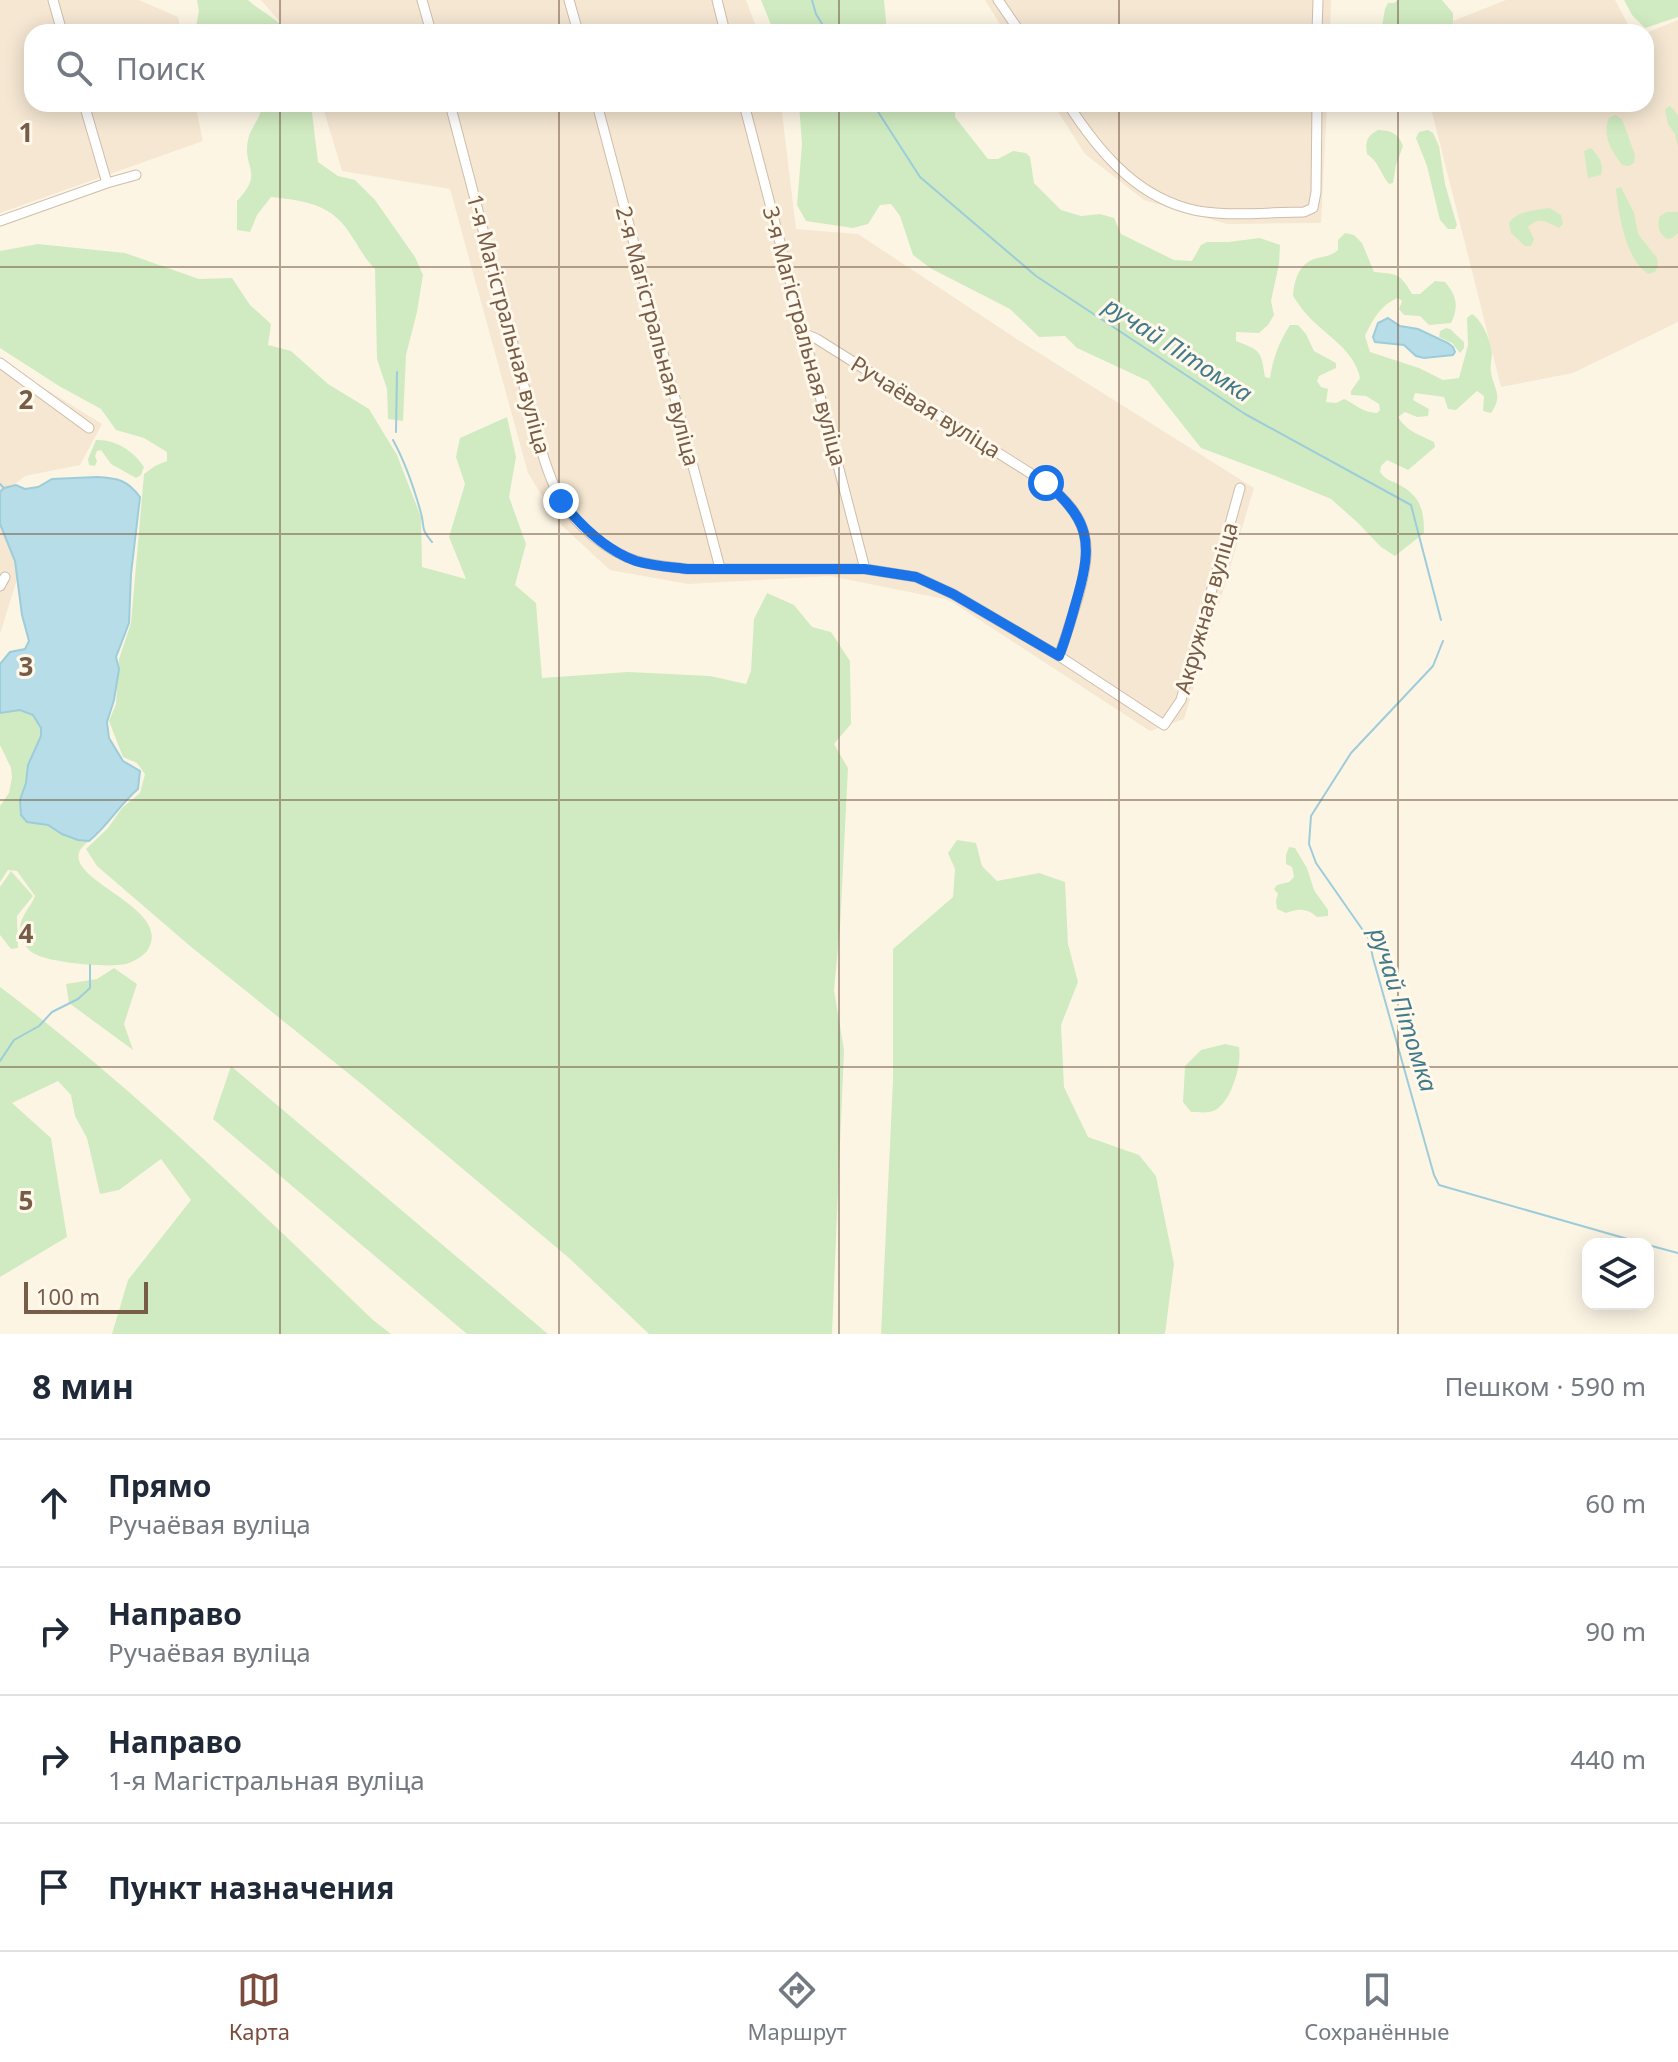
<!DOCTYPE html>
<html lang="ru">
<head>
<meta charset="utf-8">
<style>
	:root { --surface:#fff; --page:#f2f2f3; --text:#1f2937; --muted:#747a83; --line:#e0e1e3; --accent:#7b4b3d }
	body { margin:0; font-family:"Noto Sans",sans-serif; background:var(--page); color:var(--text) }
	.controls { position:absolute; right:24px; bottom:24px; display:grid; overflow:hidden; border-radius:16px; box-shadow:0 4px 20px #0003 }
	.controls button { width:72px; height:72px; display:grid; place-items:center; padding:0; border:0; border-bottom:2px solid var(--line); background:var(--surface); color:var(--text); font:40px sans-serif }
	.scale { position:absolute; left:24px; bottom:20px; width:124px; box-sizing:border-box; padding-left:8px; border:4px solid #775c48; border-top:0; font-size:22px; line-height:28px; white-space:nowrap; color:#775c48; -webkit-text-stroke:6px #fff8eb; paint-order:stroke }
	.stop { position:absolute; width:24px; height:24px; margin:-18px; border:6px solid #1a73e8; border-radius:50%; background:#fff }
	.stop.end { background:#1a73e8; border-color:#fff; box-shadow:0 2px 8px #0008 }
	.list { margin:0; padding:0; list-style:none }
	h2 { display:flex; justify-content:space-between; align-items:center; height:104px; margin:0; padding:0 32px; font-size:34px }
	h2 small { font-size:26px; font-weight:400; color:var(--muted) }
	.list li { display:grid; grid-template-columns:52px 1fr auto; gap:24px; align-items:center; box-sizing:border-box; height:128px; padding:0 32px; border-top:2px solid var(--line) }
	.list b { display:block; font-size:30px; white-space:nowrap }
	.list p { margin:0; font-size:26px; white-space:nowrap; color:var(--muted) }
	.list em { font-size:26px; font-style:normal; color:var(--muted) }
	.icon { flex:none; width:44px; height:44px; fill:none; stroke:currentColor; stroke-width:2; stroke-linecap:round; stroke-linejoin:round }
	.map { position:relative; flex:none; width:1678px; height:1334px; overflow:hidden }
	.search { position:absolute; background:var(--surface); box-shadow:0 4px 20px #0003; left:24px; right:24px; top:24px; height:88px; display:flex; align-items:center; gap:20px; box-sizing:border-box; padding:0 28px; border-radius:24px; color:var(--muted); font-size:30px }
	.sheet { height:616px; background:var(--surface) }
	nav { display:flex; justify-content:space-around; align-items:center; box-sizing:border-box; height:112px; border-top:2px solid var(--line); background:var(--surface); font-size:22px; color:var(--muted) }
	nav a { display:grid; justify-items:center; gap:4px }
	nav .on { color:var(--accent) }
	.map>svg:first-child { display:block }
</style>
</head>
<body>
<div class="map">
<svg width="1678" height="1334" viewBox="0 0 1678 1334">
	<rect width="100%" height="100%" fill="#fdf5e4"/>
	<!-- residential -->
	<path fill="#f5e7d2" d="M0 0H139L178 17 181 32H32V104H195L203 141 0 213Z
		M261 0H746L758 32H289Z
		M985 0H1331L1330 32H1005Z
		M1506 0H1615L1632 32H1425Z
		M1678 20V322L1573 373 1501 387 1430 104H1646V33Z
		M322 104H781L796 229 858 234 1023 343 1254 488 1184 719 1150 731 949 600 830 576 688 584 610 570 558 522 528 473 450 189 342 171Z
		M1053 104H1327L1321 223 1227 224 1144 200 1085 154Z
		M0 361 102 424 80 465 25 476 3 494 4 527 19 573 0 634Z"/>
	<!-- green -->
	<path fill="#d0ebc1" d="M197 0H248C261 12 277 18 287 32H195L199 11Z
		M761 0H884L887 32H774Z
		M1398 0H1442L1453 13V32H1381L1385 9 1388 3H1394Z
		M1624 0H1678V17L1645 28 1632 15Z
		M261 104H311L318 162 338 176 355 180 375 200 415 257 423 275 417 312 406 355 403 421 388 419 387 389 377 359 375 269C361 255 354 236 341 222 323 202 296 200 271 197L257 215 250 232 237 230V201C265 171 242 169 248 140 250 127 263 117 261 104Z
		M799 104H1014L993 110 962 105 955 108V117L988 159H998L1013 151 1026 153 1030 157 1034 183 1061 210 1081 216 1100 214 1114 218 1121 234 1174 260 1192 261 1201 245 1207 242H1228L1260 238 1280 245 1279 264 1271 301 1274 315 1268 325 1259 333 1236 332V341C1261 351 1261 350 1265 377L1270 378C1273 358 1279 342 1290 325H1298L1306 334 1314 351 1336 363V368L1319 376 1317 381 1321 387 1328 389 1326 402 1336 403 1344 399C1355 404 1364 413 1377 413L1380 410 1379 404 1366 396 1351 395V391L1360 378C1355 351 1327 336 1309 317 1303 311 1298 303 1293 296 1294 281 1298 265 1314 259 1323 256 1330 257 1338 250V240L1345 233 1354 235 1362 243 1374 272C1397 274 1400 273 1412 294H1420L1435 281 1445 282C1457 296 1459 307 1451 323L1429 325 1420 316 1404 315 1399 309 1402 301 1398 298C1381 304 1372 321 1365 336L1370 352 1419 368 1443 380 1459 378 1468 345 1467 318 1472 314C1483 321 1490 340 1492 352 1492 359 1490 365 1491 372 1493 388 1504 395 1491 413L1483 411 1484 396 1477 391 1456 410 1448 409 1444 397 1415 393 1413 400 1429 409 1428 416 1417 417 1405 412 1398 417C1406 431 1420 435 1434 442L1435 447 1408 470 1387 460 1381 466 1380 472C1385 479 1389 480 1396 483 1420 495 1424 508 1424 533L1395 556 1381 547 1357 522 1331 499 1268 473 1201 448 1148 381 1077 348 1065 336 1039 337 1010 309 930 268 913 255 900 216 891 204 880 205 868 224 853 228 806 221 797 205 802 144Z
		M1670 106 1678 115V147L1675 134 1668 124 1665 109Z
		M1615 115 1622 119 1635 155 1634 163 1629 166 1622 165C1611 150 1602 136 1609 118Z
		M1378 130C1392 131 1398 133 1403 146L1396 165 1393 183 1389 184C1380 173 1379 162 1367 154 1365 141 1367 136 1378 130Z
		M1428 130 1433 133 1439 146 1445 184 1457 225 1455 229H1448L1440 220 1427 166 1416 138 1419 132Z
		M1591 148C1599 157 1604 163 1601 175L1588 178 1584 151Z
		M1621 187 1634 213 1638 234 1657 258 1658 266 1655 272 1648 274C1625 258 1619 216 1616 189Z
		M1550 208 1561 215 1563 224 1559 228C1545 222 1541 216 1528 227L1534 239 1531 246H1525L1511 233 1509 223C1517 211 1536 210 1550 208Z
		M1667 212H1678V233L1672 238 1667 239C1658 233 1658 227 1659 217Z
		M38 244 125 253 199 279 232 278 250 305 271 324 268 345 291 351 328 384 369 409 397 455 421 517 422 567 466 579 449 537 465 484 456 457 460 438 507 417 516 457 509 497 526 544 515 585 536 603 542 678 628 672 710 676 746 684 751 671 754 619 767 593 794 605 812 627 831 632 850 661 851 724 834 744 848 768 840 928 834 990 844 1050 832 1334H649L569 1258 364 1086 190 946 97 866 86 849 108 828 122 808 140 793 145 774 137 763 123 757 109 721 116 704 119 659 131 623 144 474 155 466 167 461V452L144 438 116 430 101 409 59 386 0 348V251Z
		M1446 328 1450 329 1464 342V348L1460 353 1452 343 1439 337 1440 331Z
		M96 440C115 439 134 451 144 467L141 475 136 478 111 464 101 450 97 451 95 456 97 461 95 466 89 465 88 459Z
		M12 710H21L33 715 41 728V736L28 765 26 783 20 800C41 819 60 837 89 841 40 876 179 904 147 951 142 957 133 962 126 964 109 968 51 963 35 954 26 950 20 939 20 929 20 916 31 907 35 896L17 871 8 870 0 882V806L9 793 12 777 11 768 0 745V713Z
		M957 840 976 843 982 866 997 881 1039 873 1065 882 1068 944 1078 982 1061 1025 1064 1087 1088 1137 1139 1155 1156 1176 1174 1264 1165 1334H881L893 1081V949L953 897 955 869 948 853Z
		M1289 847 1295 848 1307 868 1314 890 1328 910V916L1317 917C1307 908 1298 908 1286 913L1277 909 1276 900 1278 894 1274 889 1277 885 1289 882 1294 877 1292 867 1286 864V855Z
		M11 871 33 896 17 916 18 948 11 949 0 935V887Z
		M114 968 137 984 124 1024 133 1050 69 1003 66 984 97 979Z
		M0 987C133 1087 253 1205 373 1320L391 1334H112L128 1280 191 1200 161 1159 119 1190 100 1194 87 1138 75 1116 71 1095 58 1081 12 1103 51 1138 67 1237 0 1277Z
		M1225 1044 1239 1047C1242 1064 1232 1099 1217 1109 1210 1114 1199 1112 1191 1112L1183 1102 1185 1066 1201 1050Z
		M231 1066 522 1312 548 1334H467L213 1119Z"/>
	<!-- water -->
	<path fill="#b7dde8" stroke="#9dccda" stroke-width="2" d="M1388 318 1400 326 1418 329 1448 343 1453 347 1455 352 1453 355 1424 358 1416 356 1404 345 1375 342 1373 337 1378 323Z
		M97 477C118 478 127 480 140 497L131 574 129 623 116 657 119 669 114 700 107 722 109 738 123 761 140 771 138 789C119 805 108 826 89 841L78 840 62 834 48 825 27 822 21 815 20 800 26 783 28 765 41 736V728L33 715 20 710 0 713V664L10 652 25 649 29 641 22 615 15 561 0 524V492L4 488 16 485 25 489 38 487 52 479Z"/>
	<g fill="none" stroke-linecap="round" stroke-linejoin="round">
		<!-- stream -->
		<path stroke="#9dccda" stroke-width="2" d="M812 0 816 14 827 32
			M873 104 920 177 1036 276 1245 414 1411 505 1441 620
			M396 432 397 372
			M393 440C405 462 414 488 421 513 425 528 420 528 432 542
			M0 484 4 488
			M1443 641 1433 666 1351 753 1311 816 1309 844 1316 863 1369 939 1373 958 1434 1175 1439 1185 1645 1244
			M0 1061 14 1040 39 1026 52 1012 78 999 90 988V965
			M1648 1245 1678 1253"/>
		<!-- minor casing -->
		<g stroke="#cfbdaa" stroke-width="11">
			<path id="minor" d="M53 0 62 32
				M422 0 431 32
				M569 0 578 32
				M717 0 725 32
				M998 0 1020 32
				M1317 32 1318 0
				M84 104 107 183
				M450 104 538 439C544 459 550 480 560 498 575 525 608 552 637 561 654 566 671 567 687 569H865L916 577 953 594 1059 656 1164 725 1181 700 1240 488
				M597 104 720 568
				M744 104 865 569
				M1068 104C1097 149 1133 193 1186 208 1219 218 1268 212 1304 212L1313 208 1316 192 1317 104
				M0 221 107 183 136 175
				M805 334 817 339 1046 483C1090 519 1093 544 1078 597 1072 617 1066 637 1059 656
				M0 363 89 428
				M0 586 5 577"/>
		</g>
		<!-- minor -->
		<use href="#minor" stroke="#fff" stroke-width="9"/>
	</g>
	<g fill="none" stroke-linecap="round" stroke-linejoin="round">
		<!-- route -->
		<path stroke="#1a73e8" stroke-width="10" d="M561 501C581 526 605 550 636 561 652 566 670 567 687 569H865L916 577 953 594 1059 656C1067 636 1072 616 1078 595 1093 542 1089 519 1046 483"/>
	</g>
	<!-- grid -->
	<path fill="none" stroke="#775c48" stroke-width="2" stroke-opacity="0.55" d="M280 0V32M559 0V32M839 0V32M1119 0V32M1398 0V32M280 104V1334M559 104V1334M839 104V1334M1119 104V1334M1398 104V1334M0 267H1678M0 534H1678M0 800H1678M0 1067H1678"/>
	<g text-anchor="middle" stroke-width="6" stroke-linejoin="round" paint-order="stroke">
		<!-- street labels -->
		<g font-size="22" fill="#775c48" stroke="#fff8eb">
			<text transform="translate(509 324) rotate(75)" y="8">1-я Магістральная вуліца</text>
			<text transform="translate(658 336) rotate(75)" y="8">2-я Магістральная вуліца</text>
			<text transform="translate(805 336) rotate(75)" y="8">3-я Магістральная вуліца</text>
			<text transform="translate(926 407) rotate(32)" y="8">Ручаёвая вуліца</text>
			<text transform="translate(1206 608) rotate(-74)" y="8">Акружная вуліца</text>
		</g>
		<!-- water labels -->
		<g font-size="24" font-style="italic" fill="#417a8b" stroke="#fff8eb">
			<text transform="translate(1178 350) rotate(33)" y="8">ручай Пітомка</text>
			<text transform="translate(1403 1010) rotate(72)" y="8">ручай Пітомка</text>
		</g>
	</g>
	<g font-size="26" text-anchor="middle" font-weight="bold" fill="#775c48" stroke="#fff8eb" stroke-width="6" stroke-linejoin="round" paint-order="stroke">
		<text x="26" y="142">1</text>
		<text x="26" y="409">2</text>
		<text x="26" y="676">3</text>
		<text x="26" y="943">4</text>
		<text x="26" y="1210">5</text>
	</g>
</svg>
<div class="controls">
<button><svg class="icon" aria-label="layers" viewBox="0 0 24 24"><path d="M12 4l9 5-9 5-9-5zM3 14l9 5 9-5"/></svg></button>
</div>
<div class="scale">100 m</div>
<div class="stop" style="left:1046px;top:483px"></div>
<div class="stop end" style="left:561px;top:501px"></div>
<div class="search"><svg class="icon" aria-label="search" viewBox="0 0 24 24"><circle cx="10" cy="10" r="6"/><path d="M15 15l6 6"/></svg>Поиск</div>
</div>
<section class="sheet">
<h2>8 мин<small>Пешком · 590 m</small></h2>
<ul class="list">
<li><svg class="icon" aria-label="ahead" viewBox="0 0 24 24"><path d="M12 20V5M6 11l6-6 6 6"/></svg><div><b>Прямо</b><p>Ручаёвая вуліца</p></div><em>60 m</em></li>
<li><svg class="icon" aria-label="right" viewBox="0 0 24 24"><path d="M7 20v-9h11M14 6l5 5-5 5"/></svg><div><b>Направо</b><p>Ручаёвая вуліца</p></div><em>90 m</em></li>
<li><svg class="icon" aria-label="right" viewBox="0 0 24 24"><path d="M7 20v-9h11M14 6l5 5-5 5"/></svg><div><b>Направо</b><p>1-я Магістральная вуліца</p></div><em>440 m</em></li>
<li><svg class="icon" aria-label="arrive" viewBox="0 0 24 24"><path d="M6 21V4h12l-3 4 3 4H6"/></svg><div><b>Пункт назначения</b></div></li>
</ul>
</section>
<nav>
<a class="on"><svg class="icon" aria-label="map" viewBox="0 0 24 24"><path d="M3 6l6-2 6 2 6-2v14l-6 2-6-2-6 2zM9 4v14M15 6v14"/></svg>Карта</a>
<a><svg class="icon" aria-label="directions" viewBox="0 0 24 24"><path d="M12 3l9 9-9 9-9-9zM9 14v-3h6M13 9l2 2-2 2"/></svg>Маршрут</a>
<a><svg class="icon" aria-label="saved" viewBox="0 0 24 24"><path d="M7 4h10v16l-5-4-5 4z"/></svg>Сохранённые</a>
</nav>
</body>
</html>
